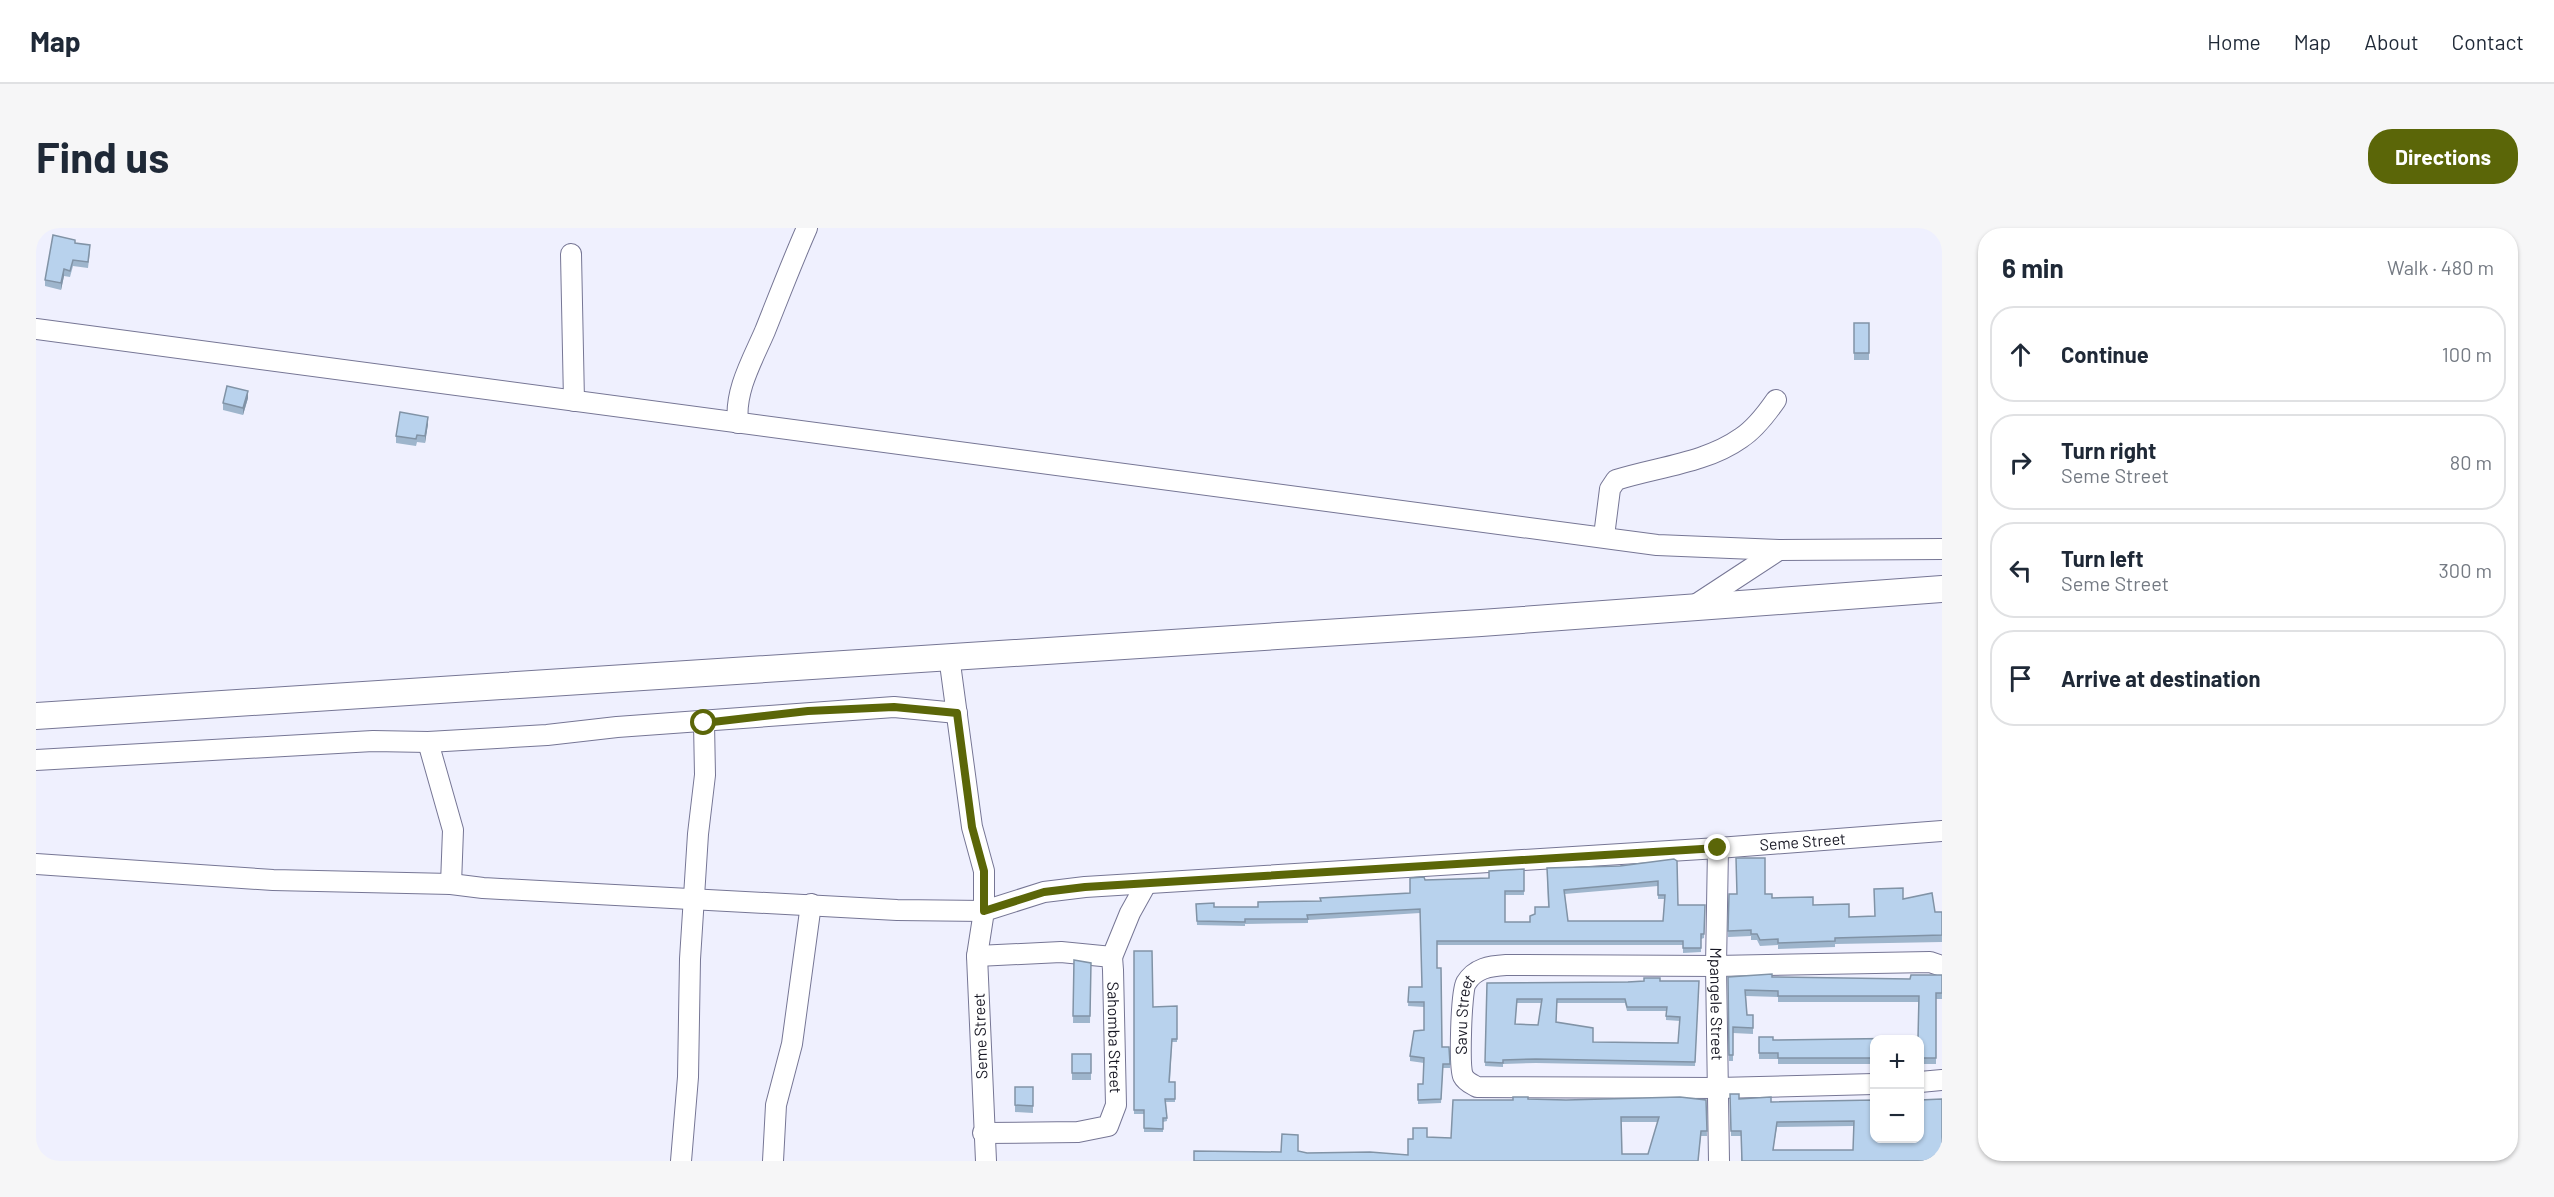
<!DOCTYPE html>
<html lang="en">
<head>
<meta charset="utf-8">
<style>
	:root { --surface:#fff; --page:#f6f6f7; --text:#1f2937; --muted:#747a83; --line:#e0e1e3; --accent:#5b6608 }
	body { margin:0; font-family:Barlow,sans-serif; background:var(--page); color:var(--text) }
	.controls { position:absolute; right:18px; bottom:18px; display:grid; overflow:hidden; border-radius:12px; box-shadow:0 2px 4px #0004 }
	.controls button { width:54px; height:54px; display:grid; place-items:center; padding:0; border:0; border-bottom:2px solid var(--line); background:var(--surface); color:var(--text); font:30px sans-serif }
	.stop { position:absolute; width:18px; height:18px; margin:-14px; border:4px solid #5b6608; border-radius:50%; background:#fff }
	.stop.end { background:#5b6608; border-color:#fff; box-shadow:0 2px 6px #0008 }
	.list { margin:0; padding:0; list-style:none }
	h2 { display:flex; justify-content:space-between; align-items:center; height:78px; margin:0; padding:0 24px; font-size:26px }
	h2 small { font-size:20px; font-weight:400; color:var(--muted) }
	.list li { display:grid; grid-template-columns:39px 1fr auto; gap:18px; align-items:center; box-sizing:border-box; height:96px; margin:0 12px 12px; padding:0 12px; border:2px solid var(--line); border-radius:24px }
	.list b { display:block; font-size:22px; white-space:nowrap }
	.list p { margin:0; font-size:20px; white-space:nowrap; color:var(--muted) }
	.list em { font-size:20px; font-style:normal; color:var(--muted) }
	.icon { flex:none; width:33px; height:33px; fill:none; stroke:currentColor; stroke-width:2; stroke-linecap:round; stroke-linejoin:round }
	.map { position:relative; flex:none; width:1906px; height:933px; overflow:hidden; border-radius:24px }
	header { display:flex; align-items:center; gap:36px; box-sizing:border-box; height:84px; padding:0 30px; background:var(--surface); border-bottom:2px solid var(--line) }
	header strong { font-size:28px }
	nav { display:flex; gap:33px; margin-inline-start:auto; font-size:21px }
	.intro { display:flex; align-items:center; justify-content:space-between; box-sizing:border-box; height:144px; padding:0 36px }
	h1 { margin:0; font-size:42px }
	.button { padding:15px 27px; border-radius:24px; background:var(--accent); color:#fff; font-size:21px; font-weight:700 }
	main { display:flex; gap:36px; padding:0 36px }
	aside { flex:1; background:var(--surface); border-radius:24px; box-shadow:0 2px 4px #0004 }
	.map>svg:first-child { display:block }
</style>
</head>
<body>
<header>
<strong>Map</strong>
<nav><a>Home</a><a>Map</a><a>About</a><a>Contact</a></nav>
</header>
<div class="intro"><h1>Find us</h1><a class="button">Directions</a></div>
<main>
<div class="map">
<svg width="1906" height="933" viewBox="0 0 1906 933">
	<rect width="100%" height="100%" fill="#eff0fe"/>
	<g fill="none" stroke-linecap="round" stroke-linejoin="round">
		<!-- minor casing -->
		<g stroke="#767695" stroke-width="22">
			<g id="minor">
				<path d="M535 26 538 173"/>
				<path d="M0 101 1621 317 1743 322 1906 321"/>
				<path d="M702 195C698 163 717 131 729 103 743 68 756 34 771 0"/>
				<path d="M1568 308 1574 261 1580 252C1621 239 1670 235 1705 210 1719 201 1731 185 1740 172"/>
				<path d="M1656 379 1743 322"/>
				<path d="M392 514 417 602 415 656"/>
				<path d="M0 532 337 513 392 514 511 507 581 499 858 479 921 485"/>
				<path id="s1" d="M1682 620 1680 738 1683 933"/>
				<path d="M0 636 237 652 415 656 447 660 861 682 948 683V643L936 599 913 428"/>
				<path id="s2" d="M941 728 1025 724 1076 729 1077 742 1080 877 1072 898 1042 904 947 905"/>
				<path d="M1076 729 1094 685 1109 658"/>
				<path d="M1884 854 1906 852"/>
				<path id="s3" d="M1838 856 1682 860 1441 859C1436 856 1430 854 1427 848 1423 838 1425 764 1430 755 1439 740 1454 738 1470 737L1680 738 1894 734 1906 738"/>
				<path d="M645 933 652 849 654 731 662 606 669 547 668 495"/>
				<path d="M737 933 740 877 756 816 775 676"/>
				<path id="s4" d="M950 933 941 728 948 683 1008 664 1049 659 1682 620 1906 603"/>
			</g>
		</g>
		<!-- major casing -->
		<g stroke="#767695" stroke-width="28">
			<path id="major" d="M0 488 1445 395 1906 361"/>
		</g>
		<!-- minor -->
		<use href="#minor" stroke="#fff" stroke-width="20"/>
		<!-- major -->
		<use href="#major" stroke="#fff" stroke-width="26"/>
	</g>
	<!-- wall -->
	<path fill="#9eb5cc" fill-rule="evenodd" d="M39 15 54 23 52 40 37 38 34 49 28 48 25 62 9 58V52Z
		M1818 95H1833V132H1818Z
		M212 170 207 187 187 182V175Z
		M392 196 389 215 381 214 380 218 360 215V208Z
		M1638 631 1642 677H1669L1668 710 1665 711V724L1647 725V717H1401V740L1406 819 1414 836V840H1407L1405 875 1382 876V856H1387L1388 835 1374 833V828L1388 802V779L1372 778 1373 759H1386L1384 685 1272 692V695L1209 696V698L1161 697 1160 676 1178 679H1222L1374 665 1389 652 1453 650 1488 641V667H1469V694H1494L1499 686 1512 679 1511 640 1584 638ZM1622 658V671H1629L1627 693H1532L1529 666Z
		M1693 666H1729L1736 670 1777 677 1813 689 1839 688 1867 671 1899 684H1906V714L1799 716V719L1742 721V717L1724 718 1721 712H1715V708L1692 709Z
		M1098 723 1117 779 1141 778V814H1136L1134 854H1139V874H1130L1131 893 1127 894V904H1108V886H1098Z
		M1038 732 1055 735 1054 795H1037Z
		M1906 747V771H1900V836H1884V812H1839V836H1742V831H1723V809L1737 812 1882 810 1883 774H1742V769L1710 768 1711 787H1717V806L1697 805V833H1693L1692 749H1736L1874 751Z
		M1663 753 1659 838 1500 835 1467 836V839L1449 838 1451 755ZM1481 775H1506L1502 797 1479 796ZM1521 775H1589L1591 783H1630V792L1644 793 1642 815 1557 814 1520 794Z
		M1036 826H1055V852H1036Z
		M979 859H997V885L979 884Z
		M1694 866 1703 871 1735 874 1839 872 1906 933H1705V908H1695ZM1818 898 1817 922H1737L1741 899Z
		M1492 871 1530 872H1670L1671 908H1665L1662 933H1158L1262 923 1271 925 1372 927 1377 911 1391 909 1415 910 1477 872ZM1585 894H1622L1612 926H1586Z"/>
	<!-- shaded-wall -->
	<path fill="#8193a6" d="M28 41V48L25 62V55Z
		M212 163V170L207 187V180Z
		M392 189V196L389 215V208Z"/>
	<!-- building -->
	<path fill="#b8d2ed" stroke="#8193a6" stroke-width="1.5" fill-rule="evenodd" d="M17 7 39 12V15L54 17 52 34 37 32 34 43 28 41 25 55 9 52Z
		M1818 95H1833V125H1818Z
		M191 158 212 163 207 180 187 175Z
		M364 184 392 189 389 208 381 207 380 211 360 208Z
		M1700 630H1729V666H1736V670L1777 669V677L1813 676V689L1839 688 1838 661 1867 660V671L1896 665 1899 684H1906V707L1799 710V713L1742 715V711L1724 712 1721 706H1715V702L1692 703 1693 666H1701Z
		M1638 631 1641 633 1642 677H1669L1668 706H1665V720H1647V713H1401V740H1405L1406 819H1413L1414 836H1407L1405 871 1382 872V856H1387L1388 830 1374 828 1378 803 1388 802V774H1372L1373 759H1386L1384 681 1271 687 1272 691H1209V694L1161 693 1160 676 1178 675V679H1222V674L1285 673 1284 670 1374 665V650L1388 649 1389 652 1453 650V643L1488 641V663H1469V694H1494V688L1499 686V679H1513L1511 640 1584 638ZM1622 653V667H1629L1627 693H1532L1528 662Z
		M1098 723H1116L1117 779 1141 778V811H1136L1133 854H1139V871H1129L1131 890H1127V901L1108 900V882H1098Z
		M1038 732 1055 735 1054 788H1037Z
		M1736 746V749L1874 751 1875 747H1906V765H1900V830H1884V812H1839V830H1742V825H1723V809H1737V812L1882 810 1883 768H1742V763L1709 762 1711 787H1717V800L1697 799V827H1693L1692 749Z
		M1608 750H1624V753H1663L1659 834 1500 831 1467 832V835L1449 834 1451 755 1592 754 1608 753ZM1481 771H1506L1502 797 1479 796ZM1521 771H1589L1591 779H1631L1630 788 1644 789 1642 815 1557 814V800L1520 794Z
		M1036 826H1055V845H1036Z
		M979 859H997V878L979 877Z
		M1694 866H1703V871L1735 869V874L1839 872V910H1884V872L1906 871V933H1706L1705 903H1695ZM1818 893 1817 922H1737L1741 894Z
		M1477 869H1492V871L1530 872 1644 869 1670 872 1671 903H1665L1662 933H1158V923L1245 924 1246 906 1262 907V923L1271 925 1334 924 1372 927V911H1377V900H1391V909L1415 910 1417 872H1477ZM1585 889H1623L1612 926H1586Z"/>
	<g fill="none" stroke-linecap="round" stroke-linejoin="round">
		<!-- route -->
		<path stroke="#5b6608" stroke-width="8" d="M668 495 772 483 858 479 921 485 936 599 948 643V683L1008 664 1049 659 1682 620"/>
	</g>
	<g text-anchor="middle" stroke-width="5" stroke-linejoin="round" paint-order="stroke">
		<!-- street labels -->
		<g font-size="16" fill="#181824" stroke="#fff">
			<text dy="6" stroke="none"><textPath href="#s4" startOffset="1074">Seme Street</textPath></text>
			<text dy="6" stroke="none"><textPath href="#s1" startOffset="156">Mpangele Street</textPath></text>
			<text dy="6" stroke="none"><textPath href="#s3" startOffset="477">Savu Street</textPath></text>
			<text transform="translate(944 808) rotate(-92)" y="6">Seme Street</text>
			<text dy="6" stroke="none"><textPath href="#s2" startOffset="216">Sahomba Street</textPath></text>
		</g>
	</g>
</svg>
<div class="controls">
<button>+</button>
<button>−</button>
</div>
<div class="stop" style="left:668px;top:495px"></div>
<div class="stop end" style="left:1682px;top:620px"></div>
</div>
<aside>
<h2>6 min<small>Walk · 480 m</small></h2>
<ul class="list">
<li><svg class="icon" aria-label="ahead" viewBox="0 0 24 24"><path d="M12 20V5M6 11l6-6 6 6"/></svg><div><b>Continue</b></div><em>100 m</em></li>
<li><svg class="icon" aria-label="right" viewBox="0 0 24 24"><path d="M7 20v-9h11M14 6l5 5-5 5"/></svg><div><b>Turn right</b><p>Seme Street</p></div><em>80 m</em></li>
<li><svg class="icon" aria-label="left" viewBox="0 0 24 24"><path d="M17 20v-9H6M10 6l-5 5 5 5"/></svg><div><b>Turn left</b><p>Seme Street</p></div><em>300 m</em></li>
<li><svg class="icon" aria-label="arrive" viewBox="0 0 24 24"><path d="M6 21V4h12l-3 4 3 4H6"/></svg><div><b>Arrive at destination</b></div></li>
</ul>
</aside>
</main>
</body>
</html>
